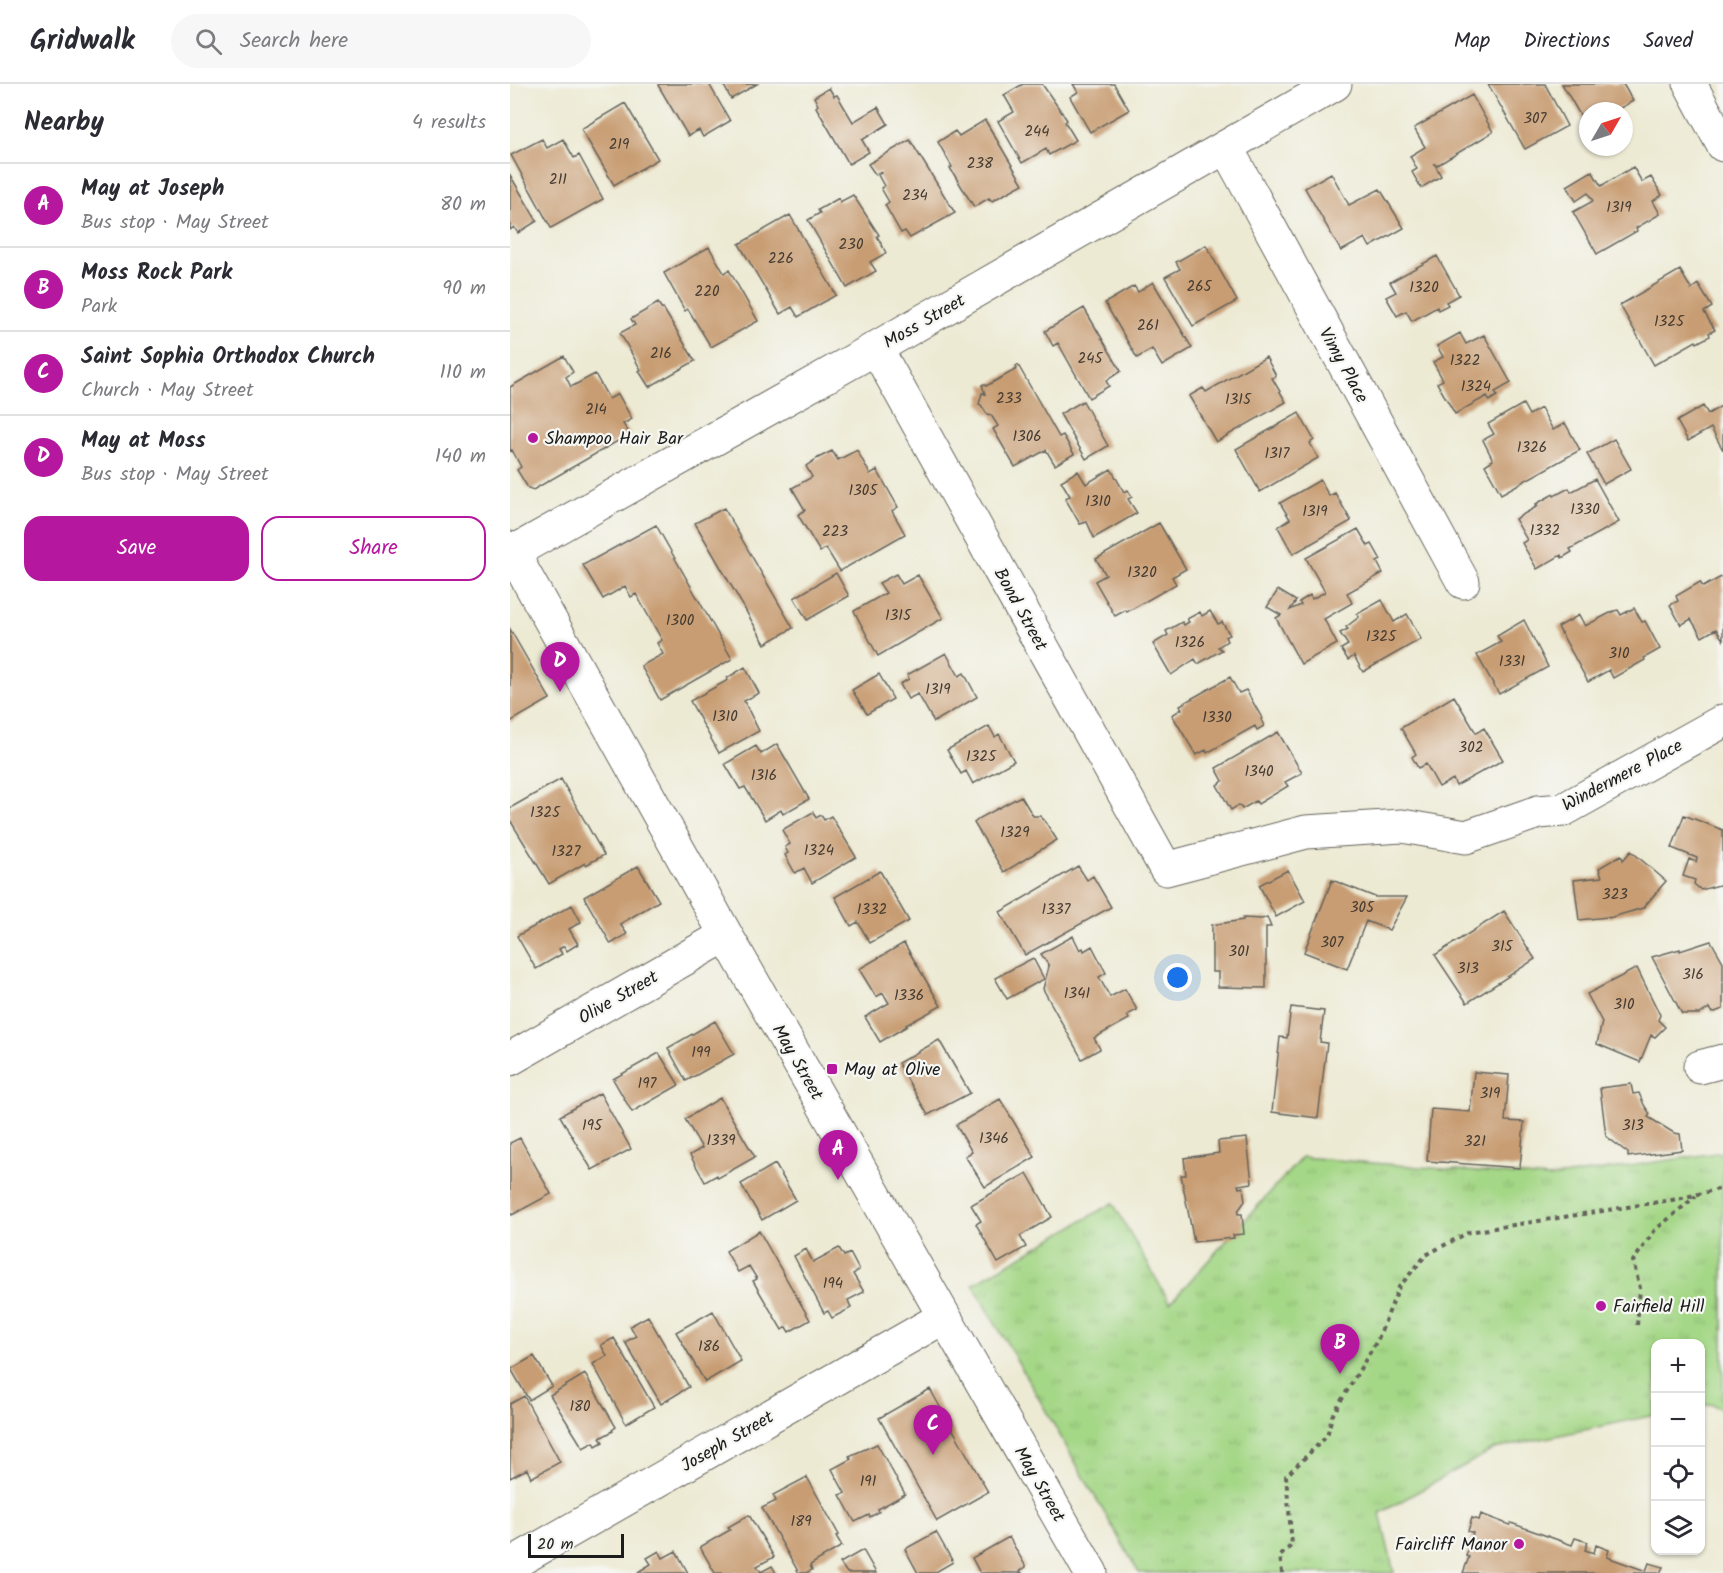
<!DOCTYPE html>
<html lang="en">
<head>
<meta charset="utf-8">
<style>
	:root { --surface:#fff; --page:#f7f7f7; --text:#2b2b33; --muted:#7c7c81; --line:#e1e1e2; --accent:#b5179e }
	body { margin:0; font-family:Kalam,sans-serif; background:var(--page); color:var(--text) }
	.controls { position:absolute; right:18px; bottom:18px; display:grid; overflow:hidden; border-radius:12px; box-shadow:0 2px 4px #0004 }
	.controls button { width:54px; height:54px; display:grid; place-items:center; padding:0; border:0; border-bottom:2px solid var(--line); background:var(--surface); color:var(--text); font:30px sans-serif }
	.compass { position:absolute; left:1069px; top:18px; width:54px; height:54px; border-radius:50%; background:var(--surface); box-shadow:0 2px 4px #0004; rotate:51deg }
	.scale { position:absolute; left:18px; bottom:15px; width:96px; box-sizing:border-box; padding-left:6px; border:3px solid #1c1c1c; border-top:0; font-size:16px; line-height:21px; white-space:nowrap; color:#1c1c1c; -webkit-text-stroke:4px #f6f6f2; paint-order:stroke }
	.you { position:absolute; left:668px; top:894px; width:21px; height:21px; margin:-15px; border:4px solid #fff; border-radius:50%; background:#1a73e8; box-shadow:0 0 0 9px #1a73e833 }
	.badge { display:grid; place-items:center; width:39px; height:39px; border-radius:50%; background:var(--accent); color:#fff; font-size:20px; font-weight:700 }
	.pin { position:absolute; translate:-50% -50px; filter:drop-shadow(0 2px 3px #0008) }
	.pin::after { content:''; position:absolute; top:32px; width:21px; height:18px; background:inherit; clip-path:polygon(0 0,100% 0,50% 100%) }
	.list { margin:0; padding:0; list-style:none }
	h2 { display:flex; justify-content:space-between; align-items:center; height:78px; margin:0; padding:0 24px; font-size:26px }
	h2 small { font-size:20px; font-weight:400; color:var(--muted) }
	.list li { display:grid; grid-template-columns:39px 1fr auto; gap:18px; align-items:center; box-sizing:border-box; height:84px; padding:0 24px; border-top:2px solid var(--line) }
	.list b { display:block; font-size:22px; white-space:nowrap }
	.list p { margin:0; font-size:20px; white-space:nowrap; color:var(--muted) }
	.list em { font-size:20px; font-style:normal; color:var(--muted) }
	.actions { display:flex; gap:12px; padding:18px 24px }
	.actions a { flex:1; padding:14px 0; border:2px solid var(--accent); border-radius:18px; text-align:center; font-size:21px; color:var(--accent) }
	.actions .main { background:var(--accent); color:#fff }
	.icon { flex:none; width:33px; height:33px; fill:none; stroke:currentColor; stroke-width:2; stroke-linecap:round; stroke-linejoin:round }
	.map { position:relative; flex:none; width:1213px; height:1489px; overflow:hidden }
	header { display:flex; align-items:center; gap:36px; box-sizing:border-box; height:84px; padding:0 30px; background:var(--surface); border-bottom:2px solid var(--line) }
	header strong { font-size:28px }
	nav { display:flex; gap:33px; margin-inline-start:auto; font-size:21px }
	.search { width:420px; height:54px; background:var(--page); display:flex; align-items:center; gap:15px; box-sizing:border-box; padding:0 21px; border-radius:33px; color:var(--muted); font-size:22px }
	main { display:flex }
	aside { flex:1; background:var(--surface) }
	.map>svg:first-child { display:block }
</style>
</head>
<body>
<header>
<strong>Gridwalk</strong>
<div class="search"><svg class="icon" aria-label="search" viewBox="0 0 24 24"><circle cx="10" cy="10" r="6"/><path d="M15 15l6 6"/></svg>Search here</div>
<nav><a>Map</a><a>Directions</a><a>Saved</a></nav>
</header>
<main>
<aside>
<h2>Nearby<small>4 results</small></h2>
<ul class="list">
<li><span class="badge">A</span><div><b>May at Joseph</b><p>Bus stop · May Street</p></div><em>80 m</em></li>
<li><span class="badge">B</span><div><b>Moss Rock Park</b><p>Park</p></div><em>90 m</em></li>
<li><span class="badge">C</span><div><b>Saint Sophia Orthodox Church</b><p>Church · May Street</p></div><em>110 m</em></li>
<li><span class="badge">D</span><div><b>May at Moss</b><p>Bus stop · May Street</p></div><em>140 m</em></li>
</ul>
<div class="actions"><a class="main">Save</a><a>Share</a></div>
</aside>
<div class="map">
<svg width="1213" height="1489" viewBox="0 0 1213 1489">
	<defs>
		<pattern id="park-tufts" width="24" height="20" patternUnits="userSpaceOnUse" patternTransform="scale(1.5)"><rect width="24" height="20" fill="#a4d786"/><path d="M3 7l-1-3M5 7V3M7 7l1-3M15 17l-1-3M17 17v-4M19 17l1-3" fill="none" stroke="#8db873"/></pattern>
	</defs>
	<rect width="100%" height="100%" fill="#f6f6f2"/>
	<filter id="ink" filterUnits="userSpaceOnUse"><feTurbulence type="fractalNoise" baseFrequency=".0167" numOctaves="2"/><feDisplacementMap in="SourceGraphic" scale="12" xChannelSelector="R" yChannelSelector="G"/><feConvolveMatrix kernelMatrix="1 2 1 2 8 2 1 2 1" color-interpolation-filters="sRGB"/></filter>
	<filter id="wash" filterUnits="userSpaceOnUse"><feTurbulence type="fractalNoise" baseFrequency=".008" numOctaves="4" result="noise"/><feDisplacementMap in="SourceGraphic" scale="24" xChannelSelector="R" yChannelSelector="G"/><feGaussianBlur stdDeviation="1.35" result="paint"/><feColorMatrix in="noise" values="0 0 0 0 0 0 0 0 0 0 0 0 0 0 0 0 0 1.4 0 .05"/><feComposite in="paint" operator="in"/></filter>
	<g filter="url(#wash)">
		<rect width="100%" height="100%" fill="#edead4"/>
		<!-- park -->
		<path fill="url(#park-tufts)" stroke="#607a51" stroke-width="1.5" d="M1213 1068V1325L1200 1320 1191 1322 1190 1260H1146L1145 1331 984 1365 870 1429 884 1489H629L463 1200 603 1119 660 1219 792 1073 1039 1094Z"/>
		<g id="blocks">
			<!-- building -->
			<path fill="#c89d73" d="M149 0H199L220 37 193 53 189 46 178 52 148 1Z
				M213 0H247L221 15Z
				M513 0H532L557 36 555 38 566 56 539 71 536 65 512 79 488 37 504 28 494 11Z
				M563 0H604L619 26 580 48 560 13 568 8Z
				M978 0H1035L1057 42 1015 65Z
				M1052 0H1113L1123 17 1105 27H1098L1097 25 1078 27V36L1074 38Z
				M319 4 324 12 327 11 343 38 368 23 378 40 352 56 359 68 339 80 306 23 308 21 304 13Z
				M962 11 983 48 926 82 924 79 931 92 911 104 902 88 907 85 900 72 915 63 904 44Z
				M115 19 148 75 104 101 71 45Z
				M475 36 513 100 482 117 479 114 464 123 440 84 442 83 428 58 445 47 449 52Z
				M32 55 37 64 53 55 64 74 69 71 93 115 41 144 1 71Z
				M400 56 445 129 400 154 395 147 391 149 375 121 379 118 371 104 374 102 368 91 371 89 370 88 365 90 358 80Z
				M1123 83 1132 98 1141 93 1152 111 1143 117 1150 130 1126 144 1127 147 1087 170 1063 128 1083 117 1078 109 1066 117 1057 102 1082 87 1091 102Z
				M821 89 839 121 870 105 894 144 860 163 855 154 831 167 795 104Z
				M0 91 27 137 8 149 4 143 0 146Z
				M343 111 369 151 367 152 376 169 360 178 366 187 337 204 298 136 310 129 308 126 329 114 330 118Z
				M280 131 326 211 288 233 282 223 270 230 229 160Z
				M696 161 727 217 683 242 655 193 670 185 666 178Z
				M199 163 214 189 219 186 248 237 201 263 178 225 175 227 154 189Z
				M927 172 949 211 936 218 938 221 928 226 927 223 902 237 896 227 887 232 876 213 886 208 880 198Z
				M1170 186 1181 205 1188 200 1202 223 1194 228 1205 246 1199 249 1200 252 1187 259 1186 257 1144 281 1110 221Z
				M643 198 682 264 652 282 642 265 627 274 595 219 624 202 628 208Z
				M148 219 152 225 153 224 185 277 139 303 129 287 131 286 110 249 125 241 121 235Z
				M574 224 611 287 596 297 599 302 579 314 548 259 543 262 535 247Z
				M950 249 956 260 974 251 1001 299 985 308 987 312 979 317 977 312 945 330 927 299 933 296 923 278 933 273 927 262Z
				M54 272 63 288 56 293 61 303 85 290 99 315 108 310 122 335 113 340 120 350 23 406 18 404 7 386 11 383 2 366 0 367V303Z
				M756 273 766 292 762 294 776 318 706 358 679 312 693 304 696 308Z
				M508 281 549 353 553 351 564 370 545 381 536 366 505 383 483 345 488 342 481 331 477 330 471 321 469 320 472 309 475 310 472 301 474 300 476 302 507 285 506 282Z
				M573 317 598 362 576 375 550 330Z
				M1013 320 1019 331 1031 324 1043 346 1055 339 1070 366 991 410 975 381 983 376 973 356 984 350 978 340Z
				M1213 321V366L1201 344 1178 357 1167 337 1193 322 1198 330Z
				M789 329 804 356 800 359 808 374 750 408 726 365Z
				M1104 355 1121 385 1094 400 1077 370Z
				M347 366 360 390 367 386 388 423 382 427 395 450 330 487 316 464 310 468 288 431 295 426 282 404 302 393 296 382 308 374 322 367 328 376Z
				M601 385 614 408 618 406 622 413 618 415 627 429 584 454 577 438 570 440 555 414 560 412 551 397 568 387 576 400Z
				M1085 395 1109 438 1060 465 1062 468 1052 474 1051 471 1027 485 1012 459 1017 456 1005 435 1028 422 1026 420 1040 412 1043 410 1044 412 1059 404 1061 408Z
				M810 396 819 412 825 409 841 437 783 470 768 443 780 435 770 419Z
				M214 424 283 544 255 560 185 439Z
				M649 439 676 485 662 493 666 500 617 528 616 526 605 532 585 497 596 491 586 475Z
				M146 441 222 575 150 616 131 582 153 570 147 559 152 556 126 510 121 513 115 502 93 515 73 481Z
				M848 445 858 462 862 460 871 476 867 478 873 489 837 509 842 519 814 535 827 560 791 580 766 534 771 531 757 523 768 506 786 517 780 526 791 521 789 518 800 511 802 515 815 508 796 474Z
				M326 489 339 512 297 536 284 514Z
				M386 490 392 500 408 491 433 534 368 572 344 527 376 509 369 499Z
				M1213 492V556L1206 545 1192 553 1181 535 1171 541 1160 521 1168 517 1166 512 1190 498 1193 503Z
				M872 516 884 538 897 530 911 555 853 588 844 572 838 576 831 565 838 561 830 549 838 545 836 543 849 533 847 530Z
				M1124 524 1132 538 1135 537 1150 565 1134 574 1135 576 1103 594 1099 586 1078 598 1048 543 1069 531 1075 542 1104 527 1108 526 1111 531Z
				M700 527 708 540 712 538 720 551 715 553 717 557 708 563 712 566 688 580 685 575 661 591 643 560 658 551 656 547 672 538 674 541 679 538 677 535 690 528 692 532Z
				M1014 536 1038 583 989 610 967 571 991 558 987 552Z
				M0 545 40 615 0 638Z
				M436 569 449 592 454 589 467 613 424 638 408 610 398 615 390 600 399 595 397 591Z
				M235 583 249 609 234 617 249 647 209 669 180 617 218 596 217 594Z
				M369 590 383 615 357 630 342 606Z
				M720 593 729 609 736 606 752 634 751 635 754 642 747 646 745 642 697 669 696 666 686 671 662 631 672 625 670 621Z
				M944 612 966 649 974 644 993 676 946 702 943 695 929 703 916 680 908 684 902 673 906 670 891 644Z
				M479 642 485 653 489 650 504 677 463 700 456 687 451 690 437 666Z
				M768 648 792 689 775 698 778 702 748 720 746 717 732 725 729 721 721 726 707 701 713 697 706 684Z
				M267 660 299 715 273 730 271 726 255 736 235 703 230 705 215 680 246 662 251 670Z
				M51 695 94 771 76 781 75 779 39 800 0 736V724Z
				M511 712 523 732H530L535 737 547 756 494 788 464 739 470 734Z
				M303 728 306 734 311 731 314 736 321 732 346 773 302 799 294 784 285 789 275 771 278 769 275 763 280 760 272 746Z
				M1174 731 1213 746V800L1191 806 1184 800 1185 796 1173 792 1179 775 1186 778 1187 774 1162 764Z
				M1121 767 1156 797 1133 824 1099 834 1098 833 1069 836 1064 796 1092 793 1089 784 1111 771 1113 776Z
				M128 782 149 817 110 840 117 850 101 860 74 813Z
				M568 782 577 796 583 792 601 823 515 871 490 828Z
				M778 786 795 817 766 833 749 801Z
				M370 787 399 837 360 859 348 838 341 842 325 813Z
				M822 796 865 813H897L879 846 856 837 837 885 794 868Z
				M62 821 71 838 59 845 68 860 57 867 54 862 49 865 52 870 26 885 7 852Z
				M994 827 1025 875 957 919 925 871Z
				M757 833 761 843H756V904L708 903V888H702V841L733 836V834L752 835Z
				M563 852 570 866 573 864 574 867 582 862 596 889 589 893 600 913 615 905 627 926 617 931 619 935 584 954 590 965 572 975 533 905 539 882 531 870Z
				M1201 857 1213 878V925L1202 929 1199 924 1190 930H1172L1142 873 1170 865V867Z
				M394 859 431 922 396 941 397 942 370 958 355 933 379 919 373 909 366 913 349 885Z
				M523 874 534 895 497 915 485 894Z
				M1127 884 1150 931 1148 936 1155 943 1145 953 1141 951 1130 978 1087 960 1092 938 1077 910Z
				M781 923 814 927 810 958 817 959 808 1034 762 1028 770 953 777 954Z
				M205 937 224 970 176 997 158 964Z
				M429 956 460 1009 418 1031 388 979Z
				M149 969 169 1001 122 1028 103 995Z
				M964 988 999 991 995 1037 1014 1038 1010 1084 917 1077 921 1025 960 1028Z
				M1121 1000 1123 1010 1129 1009 1134 1021 1140 1030 1138 1033 1164 1049 1170 1050 1172 1066 1118 1073V1069L1096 1052 1090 1004Z
				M90 1009 121 1065 82 1086 50 1032Z
				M210 1014 245 1073 208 1094 207 1091 195 1098 180 1071 192 1064 175 1035Z
				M490 1015 525 1073 475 1103 455 1072 462 1068 446 1041Z
				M10 1054 41 1110 2 1131 0 1127V1059Z
				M737 1054 742 1099 728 1101 729 1104 733 1103 735 1117 728 1127V1130H732L734 1150 723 1151 724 1154 684 1158 671 1091H676L674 1074 709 1069 708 1057Z
				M265 1080 286 1116 252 1136 231 1100Z
				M517 1089 542 1133 510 1152 516 1163 488 1179 466 1140 471 1137 461 1121Z
				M249 1147 300 1236 279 1248 276 1243 272 1246 243 1197 247 1195 239 1182 228 1188 216 1167Z
				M329 1164 334 1172 340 1169 349 1186 343 1190 354 1208 338 1216 341 1224 322 1234 318 1227 314 1229 284 1172 296 1165 303 1178Z
				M203 1227 231 1277 195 1298 166 1248Z
				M138 1232 179 1303 151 1320 115 1258 126 1252 120 1242Z
				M104 1254 144 1323 116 1340 83 1280 97 1272 91 1261Z
				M24 1272 42 1302 19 1316 1 1285Z
				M75 1290 106 1343 102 1346 103 1347 90 1354 93 1358 86 1362 84 1358 73 1364 40 1311Z
				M420 1305 478 1408 427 1437 369 1334Z
				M14 1312 50 1378 21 1394 17 1385 0 1394V1320Z
				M367 1360 395 1410 368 1425 369 1428 360 1433 359 1431 345 1438 330 1411 335 1409 322 1385 341 1375 339 1372Z
				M297 1393 329 1451 326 1452 332 1462 300 1481 302 1486 296 1489H289L252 1424 266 1417 263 1411Z
				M971 1430 1000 1441 1001 1439 1062 1461 1065 1454 1078 1458 1075 1466 1084 1469 1086 1461 1099 1466 1097 1473 1136 1487 1139 1479 1153 1483 1150 1489H953L959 1473 956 1472 963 1449 958 1447 962 1434 969 1436Z
				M239 1431 264 1473 247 1482 251 1488 262 1482 266 1489H205L190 1463 220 1446 218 1443Z
				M426 1448 443 1478 424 1489H408L395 1465Z
				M499 1453 516 1483 510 1487 512 1489H470L462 1474Z
				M353 1466 366 1489H337L330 1479Z
				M149 1467 153 1474 166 1467 178 1489H129L128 1488 141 1480 137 1474Z"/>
		</g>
	</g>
	<g filter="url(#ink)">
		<use href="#blocks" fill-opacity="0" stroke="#65645c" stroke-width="1.5"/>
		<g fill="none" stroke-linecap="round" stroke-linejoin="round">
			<!-- minor casing -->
			<g stroke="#65645c" stroke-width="35">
				<path id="minor" d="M1180 0 1213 61
					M716 63 953 498
					M366 264 656 785 796 748 892 742 956 753 1028 728 1053 726 1213 637
					M0 464 216 851 581 1489
					M0 975 216 851
					M1190 983 1213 977
					M0 1481 434 1233"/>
			</g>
			<!-- tertiary casing -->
			<g stroke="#65645c" stroke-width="35">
				<path id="tertiary" d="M0 470 366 264 825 0"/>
			</g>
			<!-- path -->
			<path stroke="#65645c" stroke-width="4" stroke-dasharray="4.5 4.5" stroke-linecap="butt" d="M1127 1241 1130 1204 1123 1177 1145 1146 1186 1112
				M772 1489 770 1472 782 1461 776 1392 817 1352 822 1332 868 1255 889 1203 916 1171 959 1148 1168 1115 1213 1104"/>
			<!-- minor -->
			<use href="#minor" stroke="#fff" stroke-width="33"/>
			<!-- tertiary -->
			<use href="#tertiary" stroke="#fff" stroke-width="33"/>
		</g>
	</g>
	<!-- markers -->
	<g fill="#b5179e" stroke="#f6f6f2" stroke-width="2">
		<circle cx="23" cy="354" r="6"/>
		<rect x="316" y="979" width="12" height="12" rx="3"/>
		<circle cx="1091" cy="1222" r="6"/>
		<circle cx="1009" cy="1460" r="6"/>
	</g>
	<g text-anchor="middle" stroke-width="4.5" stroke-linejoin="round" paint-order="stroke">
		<!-- number labels -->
		<g font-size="15" fill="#473c32">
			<text x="1025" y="39">307</text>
			<text x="527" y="52">244</text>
			<text x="109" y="65">219</text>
			<text x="470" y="84">238</text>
			<text x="48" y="100">211</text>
			<text x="405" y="116">234</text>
			<text x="1109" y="128">1319</text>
			<text x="341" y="165">230</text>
			<text x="271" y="179">226</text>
			<text x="689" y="207">265</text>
			<text x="914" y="208">1320</text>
			<text x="197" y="212">220</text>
			<text x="1159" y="242">1325</text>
			<text x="638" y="246">261</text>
			<text x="151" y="274">216</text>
			<text x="580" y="279">245</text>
			<text x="955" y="281">1322</text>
			<text x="966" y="307">1324</text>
			<text x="499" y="319">233</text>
			<text x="728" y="320">1315</text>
			<text x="86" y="330">214</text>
			<text x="517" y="357">1306</text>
			<text x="1022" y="368">1326</text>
			<text x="767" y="374">1317</text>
			<text x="353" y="411">1305</text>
			<text x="588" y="422">1310</text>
			<text x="1075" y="430">1330</text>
			<text x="805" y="432">1319</text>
			<text x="1035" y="451">1332</text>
			<text x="325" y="452">223</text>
			<text x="632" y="493">1320</text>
			<text x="388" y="536">1315</text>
			<text x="170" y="541">1300</text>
			<text x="871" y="557">1325</text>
			<text x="680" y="563">1326</text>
			<text x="1109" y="574">310</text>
			<text x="1002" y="582">1331</text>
			<text x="428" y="610">1319</text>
			<text x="215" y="637">1310</text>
			<text x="707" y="638">1330</text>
			<text x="961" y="668">302</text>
			<text x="471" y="677">1325</text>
			<text x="749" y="692">1340</text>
			<text x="254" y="696">1316</text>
			<text x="35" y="733">1325</text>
			<text x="505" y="753">1329</text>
			<text x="309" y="771">1324</text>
			<text x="56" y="772">1327</text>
			<text x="1105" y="815">323</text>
			<text x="852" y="828">305</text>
			<text x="362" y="830">1332</text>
			<text x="546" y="830">1337</text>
			<text x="822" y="863">307</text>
			<text x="992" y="867">315</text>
			<text x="729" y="872">301</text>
			<text x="958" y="889">313</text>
			<text x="1183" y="895">316</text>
			<text x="567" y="914">1341</text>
			<text x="399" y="916">1336</text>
			<text x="1114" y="925">310</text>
			<text x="191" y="973">199</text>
			<text x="137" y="1004">197</text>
			<text x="980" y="1014">319</text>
			<text x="82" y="1046">195</text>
			<text x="1123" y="1046">313</text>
			<text x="484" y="1059">1346</text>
			<text x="211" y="1061">1339</text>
			<text x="965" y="1062">321</text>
			<text x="323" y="1204">194</text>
			<text x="199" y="1267">186</text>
			<text x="70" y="1327">180</text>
			<text x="358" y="1402">191</text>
			<text x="291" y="1442">189</text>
		</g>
		<!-- street labels -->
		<g font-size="18" fill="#1c1c1c" stroke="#f6f6f2">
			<text transform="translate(414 237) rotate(-30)" y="6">Moss Street</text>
			<text transform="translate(834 281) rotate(61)" y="6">Vimy Place</text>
			<text transform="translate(511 525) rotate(61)" y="6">Bond Street</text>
			<text transform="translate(1112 691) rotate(-28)" y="6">Windermere Place</text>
			<text transform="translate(108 913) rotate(-30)" y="6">Olive Street</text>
			<text transform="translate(288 978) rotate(60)" y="6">May Street</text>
			<text transform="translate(217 1357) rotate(-30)" y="6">Joseph Street</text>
			<text transform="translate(530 1400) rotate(60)" y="6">May Street</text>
		</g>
		<!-- poi labels -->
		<g font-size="18" fill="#1c1c1c" stroke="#f6f6f2" text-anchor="start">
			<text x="35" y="360">Shampoo Hair Bar</text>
			<text x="334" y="991">May at Olive</text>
			<text x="1103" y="1228">Fairfield Hill</text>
			<text x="997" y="1466" text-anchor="end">Faircliff Manor</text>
		</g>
	</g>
</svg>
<div class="controls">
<button>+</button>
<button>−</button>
<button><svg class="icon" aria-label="locate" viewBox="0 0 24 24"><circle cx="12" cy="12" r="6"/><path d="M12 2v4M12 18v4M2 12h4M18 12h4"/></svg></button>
<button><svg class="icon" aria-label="layers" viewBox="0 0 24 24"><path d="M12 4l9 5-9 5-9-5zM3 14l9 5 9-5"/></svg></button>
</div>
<svg class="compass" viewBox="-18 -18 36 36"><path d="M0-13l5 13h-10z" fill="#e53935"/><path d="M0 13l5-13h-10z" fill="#7c7c81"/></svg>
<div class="scale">20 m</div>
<div class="you"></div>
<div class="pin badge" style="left:328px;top:1096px">A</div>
<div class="pin badge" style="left:830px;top:1290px">B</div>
<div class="pin badge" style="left:423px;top:1371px">C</div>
<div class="pin badge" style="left:50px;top:608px">D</div>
</div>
</main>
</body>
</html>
